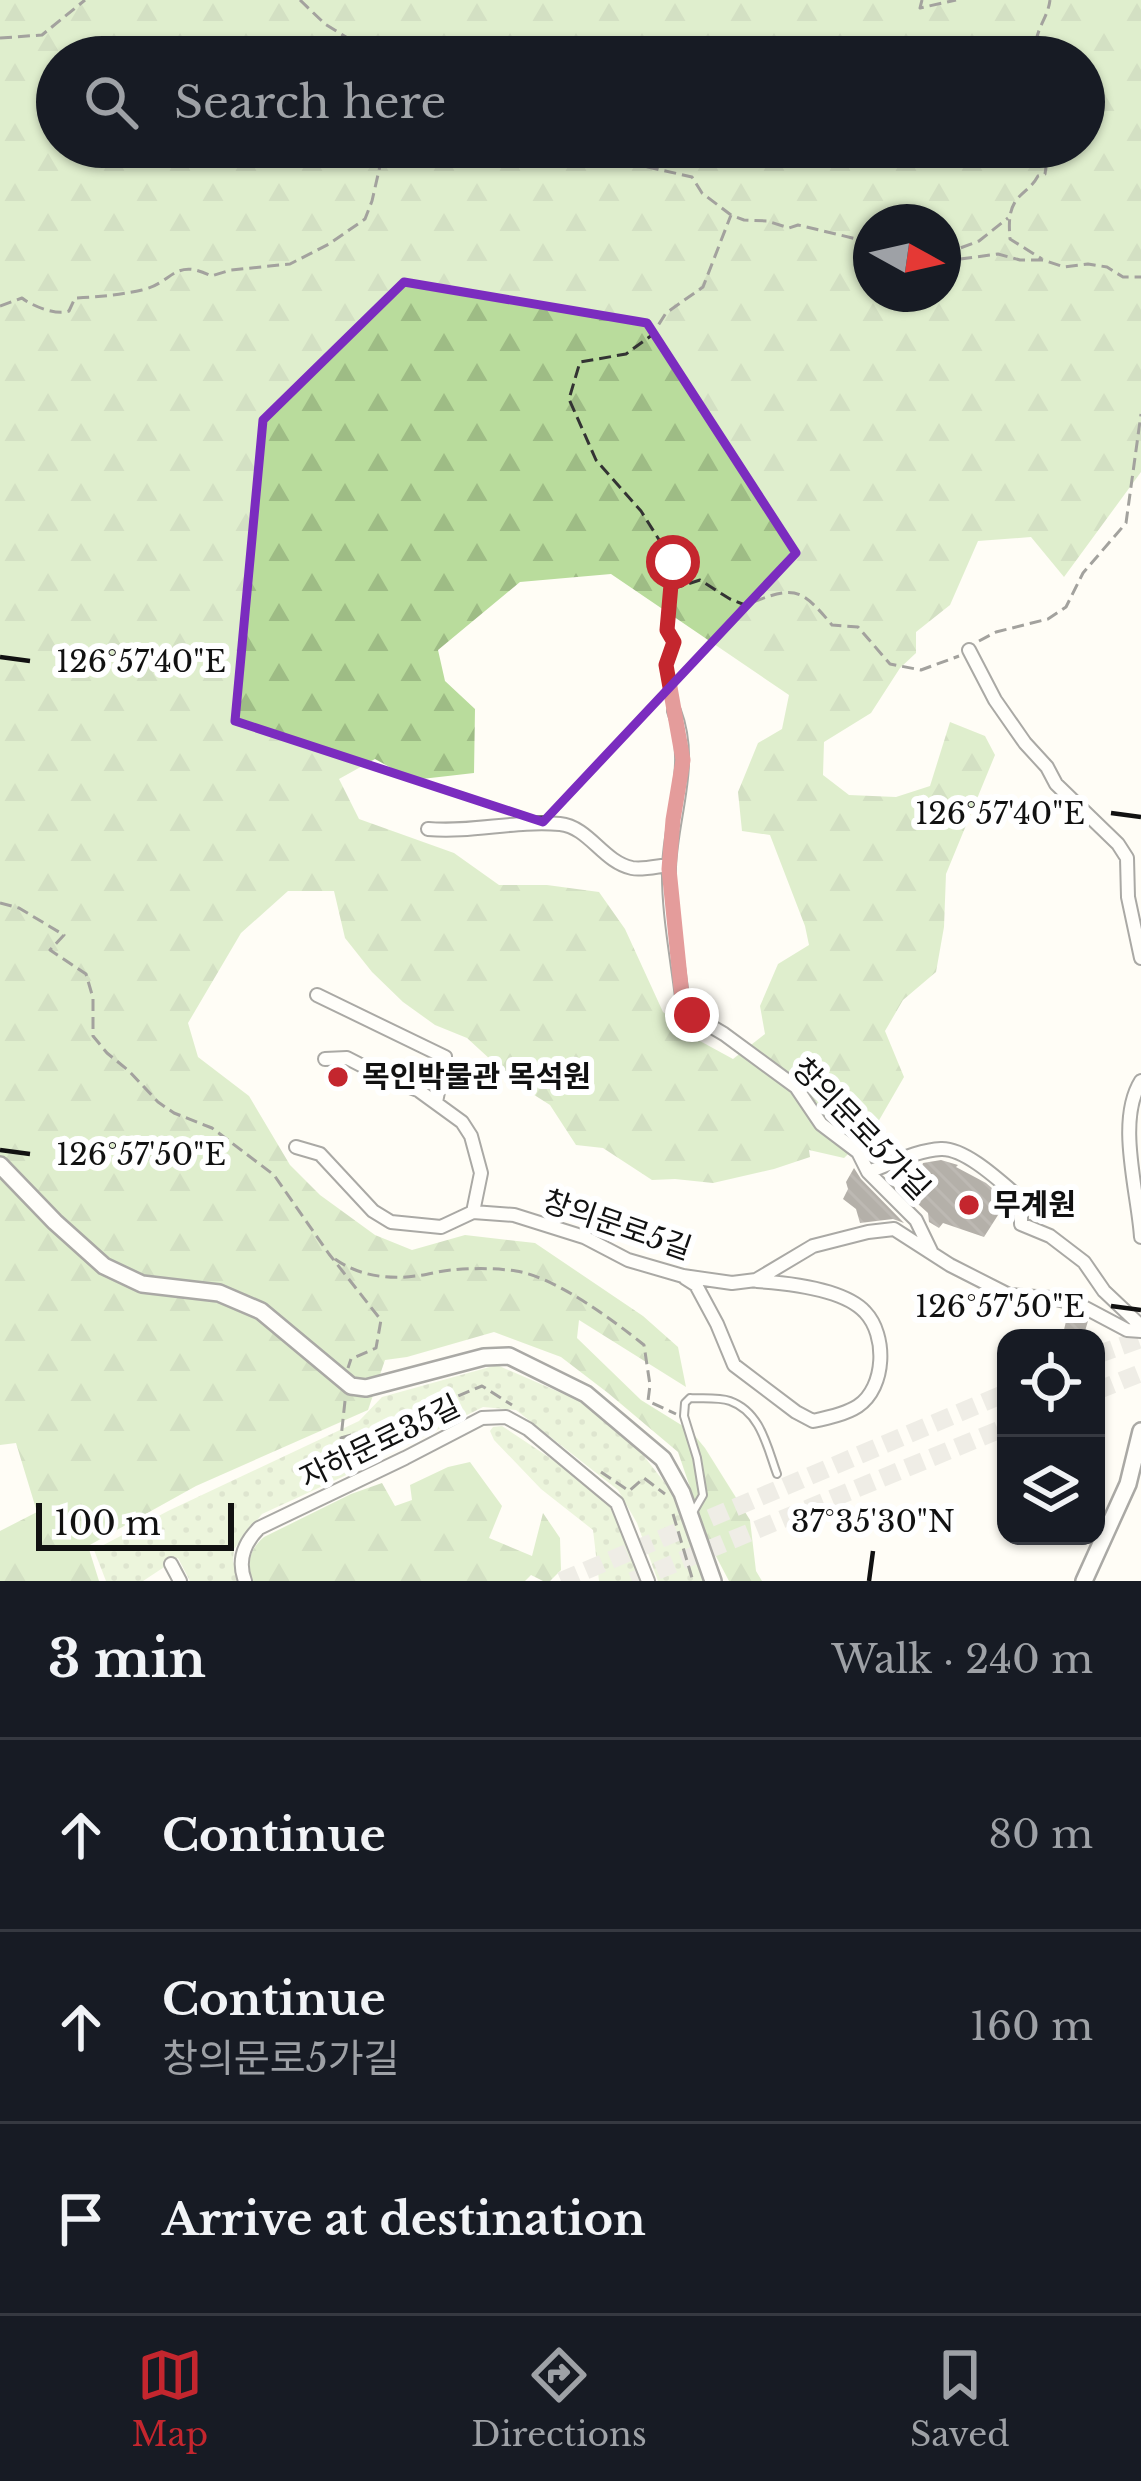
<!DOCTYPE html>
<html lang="en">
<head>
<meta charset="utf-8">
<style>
	:root { --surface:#171b24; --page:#242831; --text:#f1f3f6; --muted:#9ea1a6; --line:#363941; --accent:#c4262e }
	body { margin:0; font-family:"Libre Baskerville","Noto Sans KR",serif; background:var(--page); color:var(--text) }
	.controls { position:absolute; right:36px; bottom:36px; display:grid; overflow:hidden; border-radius:24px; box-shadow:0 3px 9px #0004 }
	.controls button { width:108px; height:108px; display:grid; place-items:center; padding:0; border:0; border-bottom:3px solid var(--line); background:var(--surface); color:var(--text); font:60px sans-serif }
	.compass { position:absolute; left:853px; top:204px; width:108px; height:108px; border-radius:50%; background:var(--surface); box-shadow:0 3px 9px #0004; rotate:98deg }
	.scale { position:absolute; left:36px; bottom:30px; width:198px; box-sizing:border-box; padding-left:12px; border:6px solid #111; border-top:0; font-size:33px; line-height:42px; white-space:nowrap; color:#111; -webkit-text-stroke:9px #fff; paint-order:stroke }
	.stop { position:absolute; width:36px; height:36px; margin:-27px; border:9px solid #c4262e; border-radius:50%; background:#fff }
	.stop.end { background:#c4262e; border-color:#fff; box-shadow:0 3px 12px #0008 }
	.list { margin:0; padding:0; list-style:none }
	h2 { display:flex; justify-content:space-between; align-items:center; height:156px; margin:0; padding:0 48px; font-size:51px }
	h2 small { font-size:39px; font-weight:400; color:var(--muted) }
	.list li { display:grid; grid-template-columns:78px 1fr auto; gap:36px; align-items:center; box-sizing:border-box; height:192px; padding:0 48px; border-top:3px solid var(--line) }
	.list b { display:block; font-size:45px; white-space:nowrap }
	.list p { margin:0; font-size:39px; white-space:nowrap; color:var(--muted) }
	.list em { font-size:39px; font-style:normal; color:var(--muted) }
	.icon { flex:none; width:66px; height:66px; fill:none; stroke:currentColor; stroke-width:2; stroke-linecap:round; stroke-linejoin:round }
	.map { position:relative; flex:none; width:1141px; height:1581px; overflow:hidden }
	.search { position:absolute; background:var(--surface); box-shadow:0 3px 9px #0004; left:36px; right:36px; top:36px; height:132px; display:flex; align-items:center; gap:30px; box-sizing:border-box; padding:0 42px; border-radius:66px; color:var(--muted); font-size:45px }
	.sheet { height:732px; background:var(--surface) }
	nav { display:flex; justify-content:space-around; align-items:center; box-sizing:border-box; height:168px; border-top:3px solid var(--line); background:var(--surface); font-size:33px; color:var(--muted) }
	nav a { display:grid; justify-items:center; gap:6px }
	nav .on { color:var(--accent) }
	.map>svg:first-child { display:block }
</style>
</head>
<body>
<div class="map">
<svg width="1141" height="1581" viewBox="0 0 1141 1581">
	<defs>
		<pattern id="forest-firs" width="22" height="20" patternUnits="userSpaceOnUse" patternTransform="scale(3)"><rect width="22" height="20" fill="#b9dc9c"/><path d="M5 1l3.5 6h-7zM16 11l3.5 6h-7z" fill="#9ebc85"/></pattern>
		<pattern id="park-dots" width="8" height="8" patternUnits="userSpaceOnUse" patternTransform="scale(3)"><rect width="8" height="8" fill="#d5ebbd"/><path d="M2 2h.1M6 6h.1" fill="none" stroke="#b6c8a1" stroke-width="1.8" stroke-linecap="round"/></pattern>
		<pattern id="building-back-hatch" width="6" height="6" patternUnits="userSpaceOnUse" patternTransform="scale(3)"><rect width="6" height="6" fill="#5a524d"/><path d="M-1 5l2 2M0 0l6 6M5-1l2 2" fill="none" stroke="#6d6662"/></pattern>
	</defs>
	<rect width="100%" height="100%" fill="#fffdf5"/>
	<!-- forest -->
	<path fill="url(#forest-firs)" fill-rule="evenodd" d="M0 0H1141V472L1064 577 1031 537 978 541 950 605 916 632V653L900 668 871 713 824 742 823 775 849 795 896 797 930 786 950 722 985 736 995 755 946 874 944 927 936 972 903 1000 885 1031 904 1077 874 1129 844 1158 809 1150 810 1157 774 1169 713 1183 675 1179 652 1180 603 1148 576 1145 550 1105 517 1084 467 1038 435 1025 403 1002 372 972 345 938 334 891H288L241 933 188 1023 198 1057 249 1096 290 1165 320 1195 375 1235 412 1250 465 1235 535 1243 643 1316 678 1347 686 1387 579 1320 577 1338 641 1400 691 1431 705 1448 750 1520 756 1571 762 1581H729L709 1543 678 1452 608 1393 561 1357 494 1332 407 1357 385 1360 368 1410 196 1486 88 1546 99 1581H0V1531L37 1512 16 1443 0 1445ZM57 57H1084V147H57ZM871 222H943V294H871ZM611 574 789 695 782 729 758 743 738 792 742 831 770 835 805 926 809 945 778 964 760 1006 765 1034 733 1059 700 1041 663 1012 625 929 599 892 547 885H499L454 853 359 819 339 779 375 759 413 780 474 773 475 709 445 681 438 650 520 582Z
		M470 1462 502 1506 489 1538 532 1556 543 1513 560 1538 561 1570 550 1581H543L531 1575 525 1581H252C247 1562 249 1550 264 1537L351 1494 382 1483 395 1506 412 1500 410 1485 448 1467Z"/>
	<!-- park -->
	<path fill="url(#park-dots)" d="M497 1365 582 1402 636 1446 672 1492 706 1581H658L637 1523 618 1490 516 1410 483 1407 353 1472 262 1514 234 1549 233 1561 239 1581H190L178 1558 143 1581H106L94 1550 168 1511 359 1421 382 1397Z
		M502 1426 556 1462 610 1507 633 1559 638 1581H599L593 1530 541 1489 494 1440 490 1431 493 1427Z"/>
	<!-- building -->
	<path fill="url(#building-back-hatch)" d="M941 1160 958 1165 956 1167 986 1183 1007 1201 984 1237 943 1223 939 1228 929 1222 928 1213 890 1179 899 1171 918 1177 923 1163Z
		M854 1168 861 1179 904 1223 893 1219 860 1223 856 1209 843 1199 848 1189 846 1182Z
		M1068 1313 1088 1321 1083 1338H1062Z"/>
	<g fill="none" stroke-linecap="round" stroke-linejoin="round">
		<!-- primary-tunnel -->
		<path stroke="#dbdad3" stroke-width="18" stroke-dasharray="18 9" stroke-linecap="butt" d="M1096 1355 1141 1339
			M1096 1391 1141 1373
			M561 1581 1006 1393
			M632 1581 1006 1427"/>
		<!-- service casing -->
		<g stroke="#444" stroke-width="10">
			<path id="service" d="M692 1514 703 1495 697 1458 684 1416 685 1403 690 1398C702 1399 718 1397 730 1401 761 1412 767 1447 777 1474"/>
		</g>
		<!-- minor casing -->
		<g stroke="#444" stroke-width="16">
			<path id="minor" d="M969 650 995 700 1025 743 1047 767 1056 784 1118 844 1127 858 1128 897 1141 958
				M674 711C694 763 671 815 669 867 668 910 677 955 682 997L692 1015 724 1034 796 1087 821 1124 858 1152 868 1172 916 1220 931 1251
				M428 829C472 833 515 820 560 824 589 827 603 862 632 868 643 870 658 866 669 865
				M317 995 445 1057 436 1102
				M1141 1081C1116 1121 1138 1191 1141 1237
				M296 1147 320 1154 373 1211 391 1222 441 1227 473 1212 481 1173 471 1136 462 1122 418 1090 388 1079 347 1058 325 1059
				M868 1172C891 1164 917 1150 941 1149 966 1148 1002 1183 1021 1199V1224L1050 1236 1084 1262 1104 1291 1141 1326
				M473 1212 514 1215 584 1237 628 1260 683 1276 732 1283 756 1280 813 1246 868 1232 894 1229 950 1265 1009 1295 1051 1298 1078 1304 1127 1330 1141 1331
				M685 1278 696 1285 717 1324 734 1365 796 1412 813 1421C827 1418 846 1414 858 1406 886 1387 887 1335 865 1312 844 1289 786 1283 757 1281
				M171 1564 180 1581
				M245 1581C237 1560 244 1543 259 1528L405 1458 482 1418 506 1417 528 1429 617 1503 648 1581"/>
		</g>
		<!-- tertiary casing -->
		<g stroke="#444" stroke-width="20">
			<path id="tertiary" d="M0 1165 55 1222 104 1266 142 1284 219 1293 261 1311 351 1386 366 1388 484 1357 509 1356 586 1394 663 1459 682 1493 713 1581
				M1084 1581 1128 1484 1141 1431"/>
		</g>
		<!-- path -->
		<path stroke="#333" stroke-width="3" stroke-dasharray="12 6" stroke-linecap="butt" d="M300 0 325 24 378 57
			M922 0 920 8 956 0
			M0 38 42 35 85 0
			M1043 57V47L1036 41C1039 25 1048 16 1050 0
			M559 147 692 177 702 193 731 215 744 220 767 221 789 228 798 225 861 240 871 239
			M1037 147V153L1046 167 1045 174 1038 176C1032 187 1025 190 1017 199 1008 211 1009 225 1010 239L1042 259
			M944 254 979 241 1008 218
			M943 256 953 260 998 254 1020 260H1043L1064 267 1088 264 1107 267 1123 277H1141
			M0 306 22 298C32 306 57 316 69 311L75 298C98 297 120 295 142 290 173 283 174 257 211 276L231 270 290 264 329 244 365 219 372 201 382 157 394 147
			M672 589 700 580 730 599 745 605C793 587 798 584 832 625L858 627 890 664 921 670 959 656
			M979 641 996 632 1048 619 1066 607 1083 573 1126 523 1141 414
			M672 701 666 665 674 642 667 630 673 562 641 511 596 460 569 399 580 362 626 354 652 335 666 313 703 287 731 215
			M0 903 19 908 64 935 50 950 86 974 93 998V1036L107 1053 129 1071 158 1102 174 1113 212 1128 274 1175 329 1254 381 1320 376 1348 351 1359 348 1368
			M335 1259C357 1275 387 1280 415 1276 427 1275 439 1271 451 1270 471 1268 497 1268 516 1271 555 1277 613 1320 644 1345L650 1385 648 1401 676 1414
			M345 1401 341 1438 397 1421 482 1386 512 1405
			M601 1472 629 1491 644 1478 665 1494
			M673 1514 693 1581"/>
		<!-- service -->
		<use href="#service" stroke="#fff" stroke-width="6"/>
		<!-- minor -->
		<use href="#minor" stroke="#fff" stroke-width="12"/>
		<!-- tertiary -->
		<use href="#tertiary" stroke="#fff" stroke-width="15"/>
	</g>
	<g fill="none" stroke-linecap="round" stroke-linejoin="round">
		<!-- route -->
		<path stroke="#c4262e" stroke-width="15" d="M673 562 667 630 674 642 666 665 683 760 673 820 669 869 682 997 692 1015"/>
	</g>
	<!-- marked area -->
	<path d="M0 0H1141V1581H0ZM404 282 647 323 796 553 543 822 235 721 263 420Z" fill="#fffdf5" fill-opacity=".55" fill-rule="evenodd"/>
	<path fill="none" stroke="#7b2cbf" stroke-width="9" stroke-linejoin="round" d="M404 282 647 323 796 553 543 822 235 721 263 420Z"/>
	<!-- ticks -->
	<path fill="none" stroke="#111" stroke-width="4.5" d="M0 657 30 661M1111 813 1141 817M0 1150 30 1154M1111 1306 1141 1310M869 1581 873 1551"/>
	<!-- markers -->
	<g fill="#c4262e" stroke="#fff" stroke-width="4.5">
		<circle cx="338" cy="1077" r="12"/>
		<circle cx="969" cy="1205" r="12"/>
	</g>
	<g text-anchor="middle" stroke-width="12" stroke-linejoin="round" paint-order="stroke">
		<!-- poi labels -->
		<g font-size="30" font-weight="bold" fill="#111" stroke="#fff" text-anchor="start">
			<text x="362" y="1087">목인박물관 목석원</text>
			<text x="993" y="1215">무계원</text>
		</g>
		<!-- street labels -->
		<g font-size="30" fill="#111" stroke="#fff">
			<text transform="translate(861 1129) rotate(46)" y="10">창의문로5가길</text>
			<text transform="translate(617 1225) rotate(19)" y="10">창의문로5길</text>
			<text transform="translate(380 1442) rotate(-26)" y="10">자하문로35길</text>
		</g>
	</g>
	<g font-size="30" text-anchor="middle" fill="#111" stroke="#fff" stroke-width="12" stroke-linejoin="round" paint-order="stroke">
		<text x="141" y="672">126°57'40"E</text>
		<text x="1000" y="824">126°57'40"E</text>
		<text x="141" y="1165">126°57'50"E</text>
		<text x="1000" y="1317">126°57'50"E</text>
		<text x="873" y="1532">37°35'30"N</text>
	</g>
</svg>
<div class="controls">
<button><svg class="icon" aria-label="locate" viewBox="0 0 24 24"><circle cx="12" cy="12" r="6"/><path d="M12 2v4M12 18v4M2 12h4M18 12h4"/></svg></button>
<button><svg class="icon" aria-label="layers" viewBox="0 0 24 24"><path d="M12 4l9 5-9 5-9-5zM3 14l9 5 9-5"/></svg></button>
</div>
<svg class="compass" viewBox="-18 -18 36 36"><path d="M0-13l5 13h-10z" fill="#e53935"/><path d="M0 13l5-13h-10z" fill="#9ea1a6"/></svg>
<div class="scale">100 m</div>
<div class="stop" style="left:673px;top:562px"></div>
<div class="stop end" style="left:692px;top:1015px"></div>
<div class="search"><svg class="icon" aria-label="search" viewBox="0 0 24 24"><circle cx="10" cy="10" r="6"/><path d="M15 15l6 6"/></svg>Search here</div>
</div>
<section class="sheet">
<h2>3 min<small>Walk · 240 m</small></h2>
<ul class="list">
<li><svg class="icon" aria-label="ahead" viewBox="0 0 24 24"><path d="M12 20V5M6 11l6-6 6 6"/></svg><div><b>Continue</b></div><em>80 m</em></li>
<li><svg class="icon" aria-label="ahead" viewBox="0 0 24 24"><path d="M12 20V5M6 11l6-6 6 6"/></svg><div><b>Continue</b><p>창의문로5가길</p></div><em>160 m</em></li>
<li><svg class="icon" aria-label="arrive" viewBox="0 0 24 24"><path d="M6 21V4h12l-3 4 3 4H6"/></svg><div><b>Arrive at destination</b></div></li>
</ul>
</section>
<nav>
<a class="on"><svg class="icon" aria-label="map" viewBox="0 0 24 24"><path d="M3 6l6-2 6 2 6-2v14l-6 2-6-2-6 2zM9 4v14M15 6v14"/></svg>Map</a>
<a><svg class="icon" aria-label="directions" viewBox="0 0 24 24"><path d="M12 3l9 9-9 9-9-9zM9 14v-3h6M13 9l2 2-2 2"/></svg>Directions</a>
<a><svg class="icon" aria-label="saved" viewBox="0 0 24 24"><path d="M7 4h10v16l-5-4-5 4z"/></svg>Saved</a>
</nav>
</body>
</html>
